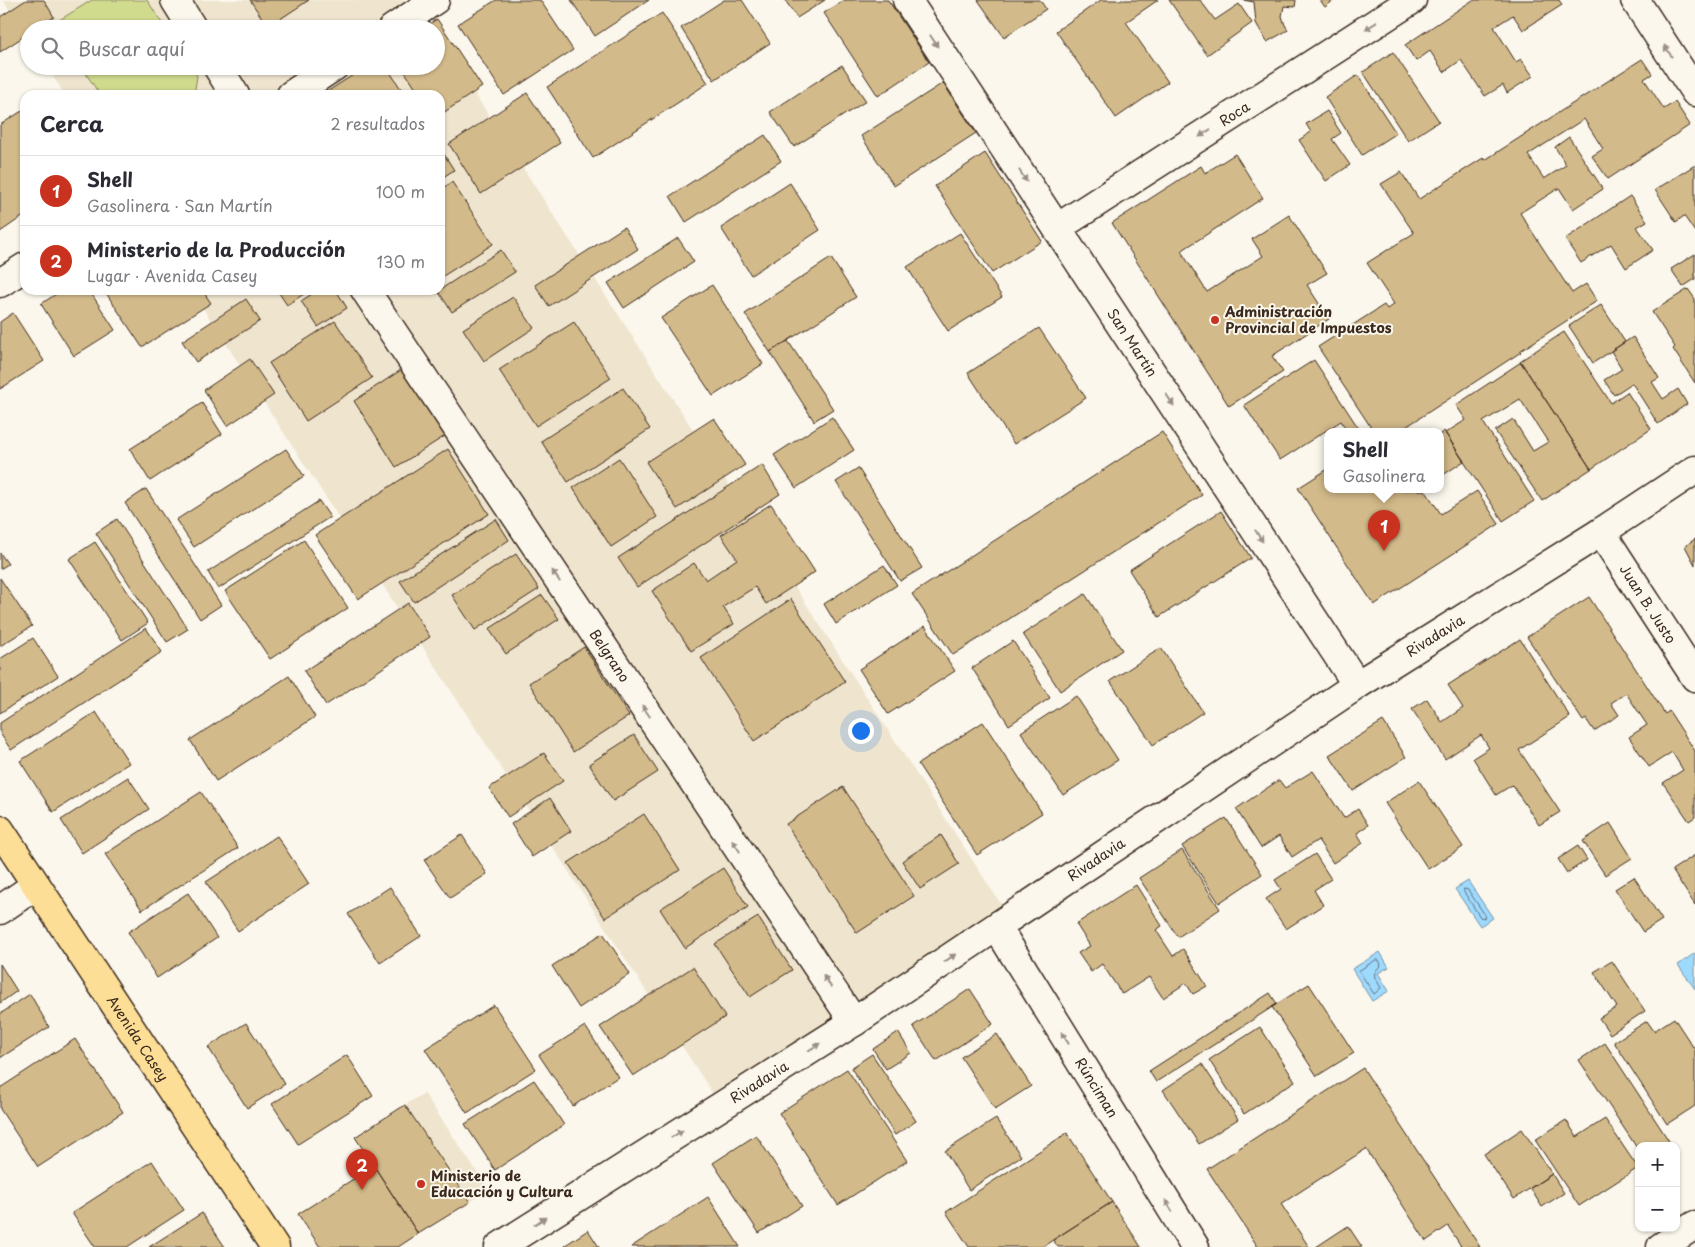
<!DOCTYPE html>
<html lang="es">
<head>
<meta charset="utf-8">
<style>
	:root { --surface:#fff; --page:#f7f7f7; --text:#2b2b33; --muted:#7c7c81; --line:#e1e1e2; --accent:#c8321e }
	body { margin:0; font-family:"Playpen Sans",sans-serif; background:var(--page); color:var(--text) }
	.controls { position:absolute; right:15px; bottom:15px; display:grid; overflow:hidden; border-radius:10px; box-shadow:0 1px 4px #0004 }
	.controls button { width:45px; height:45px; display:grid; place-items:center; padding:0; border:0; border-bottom:1px solid var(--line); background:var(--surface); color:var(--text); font:25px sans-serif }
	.you { position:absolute; left:860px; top:730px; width:18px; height:18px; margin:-12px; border:4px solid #fff; border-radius:50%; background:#1a73e8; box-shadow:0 0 0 8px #1a73e833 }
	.badge { display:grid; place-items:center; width:32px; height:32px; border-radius:50%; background:var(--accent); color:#fff; font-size:16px; font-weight:700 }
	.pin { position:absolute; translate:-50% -41px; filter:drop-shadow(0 1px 2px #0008) }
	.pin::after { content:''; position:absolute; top:26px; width:18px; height:15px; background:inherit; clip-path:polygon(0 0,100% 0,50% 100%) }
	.popup { position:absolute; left:1324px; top:428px; width:120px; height:65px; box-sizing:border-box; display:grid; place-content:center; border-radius:10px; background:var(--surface); filter:drop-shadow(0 1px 4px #0005); font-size:16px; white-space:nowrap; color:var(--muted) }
	.popup b { font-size:19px; color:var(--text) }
	.popup::after { content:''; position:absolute; left:50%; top:100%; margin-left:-10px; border:10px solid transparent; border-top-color:var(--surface) }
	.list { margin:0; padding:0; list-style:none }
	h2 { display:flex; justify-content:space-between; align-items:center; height:65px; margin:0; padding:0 20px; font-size:21px }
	h2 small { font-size:16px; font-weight:400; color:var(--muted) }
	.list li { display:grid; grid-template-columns:32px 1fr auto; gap:15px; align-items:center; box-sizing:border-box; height:70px; padding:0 20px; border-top:1px solid var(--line) }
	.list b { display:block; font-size:19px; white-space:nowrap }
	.list p { margin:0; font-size:16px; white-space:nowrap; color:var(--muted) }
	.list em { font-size:16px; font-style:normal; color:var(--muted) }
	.icon { flex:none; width:28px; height:28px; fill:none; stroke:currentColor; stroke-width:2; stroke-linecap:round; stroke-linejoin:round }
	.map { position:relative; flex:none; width:1695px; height:1247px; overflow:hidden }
	.search { position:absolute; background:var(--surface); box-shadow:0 1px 4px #0004; left:20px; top:20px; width:425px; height:55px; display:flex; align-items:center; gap:12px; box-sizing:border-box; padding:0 18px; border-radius:28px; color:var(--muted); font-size:19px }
	.panel { position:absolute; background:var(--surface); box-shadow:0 1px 4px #0004; left:20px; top:90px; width:425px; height:205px; border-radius:15px }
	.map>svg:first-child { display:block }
</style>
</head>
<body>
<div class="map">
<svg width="1695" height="1247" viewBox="0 0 1695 1247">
	<rect width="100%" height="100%" fill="#fbf7ec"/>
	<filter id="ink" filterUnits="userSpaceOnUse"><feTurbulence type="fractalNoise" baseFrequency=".02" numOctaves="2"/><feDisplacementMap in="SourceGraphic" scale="10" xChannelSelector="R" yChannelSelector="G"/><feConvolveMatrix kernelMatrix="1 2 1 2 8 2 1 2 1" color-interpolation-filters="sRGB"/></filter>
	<g filter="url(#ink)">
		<!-- built -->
		<path fill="#efe5cf" d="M3 0H414L433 29H29V40Z
			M436 34 1014 924 724 1111 191 290H440V95H65L46 66H436Z
			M424 1093 489 1190 470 1202 405 1105Z"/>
		<!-- green -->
		<path fill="#d0db8e" stroke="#868256" d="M92 0H147L166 29H56L53 24Z
			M81 66H191L197 76 194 95H100Z"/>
		<!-- water -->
		<path fill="#9ed9fe" stroke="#7693a4" d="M1468 881 1493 918 1480 926 1455 889Z
			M1380 952 1389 967 1378 973 1389 991 1372 1001 1352 969Z
			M1695 953V989L1678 965Z"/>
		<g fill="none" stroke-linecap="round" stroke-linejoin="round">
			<!-- shore -->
			<path stroke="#637078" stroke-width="1" d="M1464 889 1468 890 1485 915 1484 918 1480 917 1464 892Z
				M1376 960H1379L1381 965C1370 976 1375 976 1381 988L1374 994 1359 971Z"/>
		</g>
		<!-- building -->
		<path fill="#d3ba8a" stroke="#3b2a1e" d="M26 0H44L54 17 36 29H29V33L0 52V17Z
			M250 0H309L268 27Z
			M496 0H540L573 50 504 95 458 24Z
			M571 0H649L595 36Z
			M724 0H742L770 43 714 80 681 28Z
			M785 0H825L797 18Z
			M845 0H888L929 62 878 96 824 13Z
			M978 0H1040L1046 9 1004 37Z
			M1101 0H1158L1126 22 1168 82 1116 118 1056 31Z
			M1169 0H1200L1215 20 1239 4 1252 23 1207 55Z
			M1243 0H1296L1295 7 1284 6 1282 16 1285 25 1288 30 1267 42 1256 23 1254 2Z
			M1320 0H1334L1325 7Z
			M1473 0H1559L1562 5 1523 30 1513 15 1494 27 1516 62 1521 59 1533 76 1507 93 1503 85 1485 96 1461 60 1444 72 1430 51 1416 61 1405 45Z
			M662 13 708 83 593 158 547 87Z
			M437 19 482 87 440 115V95H420L401 66H436V29H421Z
			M1393 52 1439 121 1408 141 1363 72Z
			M1642 59 1652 74 1644 79 1664 109 1675 102 1690 125 1608 179 1592 156 1603 149 1584 119 1528 155 1544 179 1566 165 1555 147 1569 137 1603 189 1573 209 1559 188 1520 213 1572 293 1586 284 1597 301 1520 351 1521 352 1398 432H1374L1318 347 1384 305 1387 309 1394 304 1367 263 1414 233 1381 184 1401 172 1419 199 1483 158 1485 160Z
			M842 65 866 101 794 147 770 112Z
			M367 66H386L405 95H322Z
			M1358 75 1396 133 1362 155 1325 97Z
			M943 83 976 133 894 186 861 136Z
			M527 93 560 143 481 194 449 144Z
			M25 109V215L0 232V125Z
			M1327 111 1341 133 1332 139 1350 165 1326 181 1299 140 1311 132 1306 124Z
			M765 135 781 161 686 222 670 196Z
			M440 148 454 170 440 179Z
			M985 153 1042 241 992 273 935 186Z
			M1235 154 1263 198 1181 251 1207 292 1263 256 1252 239 1289 215 1327 273 1307 285 1329 319 1272 356 1283 372 1229 406 1112 223 1201 166 1205 173Z
			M1695 165V232L1684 216 1676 222 1655 190Z
			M452 182 493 244 440 278V190Z
			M790 183 820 230 751 275 721 228Z
			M1630 196 1647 221 1637 227 1653 250 1626 268 1611 244 1581 263 1565 239Z
			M624 227 638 249 549 306 535 285Z
			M960 233 1002 297 948 331 907 267Z
			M678 238 694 262 624 308 608 283Z
			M501 250 515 272 452 312 438 291Z
			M1695 254V279L1683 287 1671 269Z
			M831 258 856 297 770 352 745 314Z
			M712 285 763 364 713 396 661 318Z
			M1688 289 1695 299V383L1673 349 1675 347 1652 312Z
			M62 290H89L115 330 74 356 41 304Z
			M104 290H202L211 303 142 347Z
			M277 290H310L287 305Z
			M318 290H336L347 308 318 327 301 301Z
			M513 297 534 328 484 361 463 329Z
			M246 299 260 321 196 362 182 341Z
			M1601 305 1625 342 1593 363 1569 326Z
			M13 313 44 361 0 389V322Z
			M335 321 372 378 306 421 269 363Z
			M574 322 611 378 536 426 499 370Z
			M1039 328 1086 398 1014 444 968 373Z
			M1564 332 1611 403 1627 392 1651 429 1591 469 1520 361Z
			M1633 337 1659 378 1652 382 1663 399 1678 389 1687 404 1658 424 1632 383 1614 395 1604 380 1622 369 1611 351Z
			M788 341 833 409 814 421 770 352Z
			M250 359 274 395 227 426 204 390Z
			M1314 360 1361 432H1348L1341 421 1280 460 1244 405Z
			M1521 362 1591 469 1542 501 1495 431 1513 419 1533 451 1548 442 1520 399 1483 422 1534 501 1503 521 1445 433 1466 420 1456 405Z
			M401 370 445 436 396 467 354 401Z
			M623 388 650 429 568 482 541 441Z
			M202 403 222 434 150 481 130 449Z
			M832 417 854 450 796 488 774 455Z
			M714 418 745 465 677 509 646 462Z
			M1444 431 1464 461 1440 477V434Z
			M1162 432 1202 495 953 655 912 594Z
			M286 449 304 476 194 547 176 520Z
			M448 449 489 514 358 599 315 535Z
			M619 458 657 517 611 547 573 488Z
			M762 465 780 494 637 587 618 558Z
			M858 468 922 568 900 581 836 482Z
			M1328 469V490H1425L1441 514 1477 491 1499 524 1374 605 1298 488Z
			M146 489 221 605 200 619 125 503Z
			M319 501 330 517 218 589 208 572Z
			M771 504 815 572 766 604 755 587 723 607 734 624 691 651 652 591 694 563 706 580 737 559 721 535Z
			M1221 511 1251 558 1159 617 1129 570Z
			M117 519 188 629 167 642 96 533Z
			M496 519 509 540 414 602 400 581Z
			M1695 539V565L1685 546Z
			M304 540 348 608 270 659 225 591Z
			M95 542 148 623 122 640 69 559Z
			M0 553 8 564 0 569Z
			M516 554 539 589 475 630 452 595Z
			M884 565 897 585 836 624 824 604Z
			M0 578 32 626 0 646Z
			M1085 594 1122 650 1060 691 1023 634Z
			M542 595 559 619 506 654 489 629Z
			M1589 597 1665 714 1669 711 1695 751V817L1689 821 1663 783 1683 770 1672 752 1649 767 1629 737 1647 725 1626 693 1611 703 1619 715 1594 731 1586 719 1583 721 1527 637Z
			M791 599 845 682 754 741 701 658Z
			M408 603 430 637 326 705 304 671Z
			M925 626 955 671 888 714 859 669Z
			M146 628 162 652 11 750 0 733V723Z
			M33 638 58 676 0 713V659Z
			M1520 639 1570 717 1519 750 1560 812 1539 825 1512 785 1496 795 1473 758 1489 748 1481 735 1445 759 1412 709 1427 699 1442 722 1463 708 1448 685Z
			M1013 641 1050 698 1009 725 972 668Z
			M584 647 629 716 573 752 529 683Z
			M1161 648 1203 712 1153 745 1110 681Z
			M289 676 315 717 216 781 190 740Z
			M1076 696 1118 760 1063 795 1021 732Z
			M96 712 129 763 53 812 20 761Z
			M1383 721 1406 757 1353 791 1329 755Z
			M983 722 1042 813 977 855 918 764Z
			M634 735 658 772 613 801 589 764Z
			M544 753 563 781 508 817 489 788Z
			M1313 771 1344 818 1358 809 1368 825 1357 833 1363 843 1333 863 1318 840 1292 857 1279 836 1261 848 1236 809 1279 780 1285 788Z
			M128 777 149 809 82 853 61 820Z
			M1419 781 1463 847 1428 869 1385 803Z
			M843 787 914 896 857 933 786 824Z
			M201 792 238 848 142 910 105 854Z
			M550 798 571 831 532 857 511 824Z
			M644 814 680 870 605 918 568 863Z
			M1226 818 1262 874 1219 903 1182 846Z
			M1610 823 1632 858 1605 875 1583 841Z
			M462 835 487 874 450 898 424 860Z
			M941 835 959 864 920 889 902 861Z
			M277 836 309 884 238 931 206 882Z
			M1578 846 1587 860 1567 873 1558 859Z
			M1182 850 1220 909 1178 937 1139 878Z
			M1315 854 1331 879 1314 890 1323 905 1286 929 1266 899 1281 889 1275 880Z
			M1695 855V905L1672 870Z
			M723 868 748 907 685 948 660 909Z
			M1634 877 1662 920 1643 932 1615 889Z
			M1136 885 1162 926 1156 930 1173 956 1183 949 1207 986 1193 994 1186 983 1163 998 1149 977 1122 994 1102 964 1091 972 1078 953 1090 946 1076 924Z
			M390 887 421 936 380 963 348 914Z
			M188 893 217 938 157 978 128 932Z
			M758 917 792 970 750 997 715 944Z
			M603 933 630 974 579 1008 552 966Z
			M1612 961 1645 1011 1610 1034 1599 1018 1617 1007 1594 972Z
			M0 964 17 991 0 1003Z
			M693 967 725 1017 633 1076 600 1027Z
			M1309 984 1354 1053 1317 1076 1272 1007Z
			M970 989 993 1024 936 1061 913 1026Z
			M1270 993 1277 1004 1156 1082 1149 1071Z
			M30 994 49 1027 0 1058V1014Z
			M494 1005 536 1069 467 1113 425 1049Z
			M1674 1018 1695 1050V1106L1667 1124 1614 1042 1647 1021 1654 1031Z
			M246 1023 285 1084 247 1108 208 1047Z
			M585 1026 618 1077 573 1106 539 1055Z
			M1260 1027 1295 1081 1244 1114 1209 1060Z
			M898 1032 911 1053 886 1069 873 1049Z
			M997 1034 1031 1086 995 1109 961 1057Z
			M75 1039 123 1112 38 1167 0 1109V1088Z
			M1605 1043 1669 1141 1662 1146H1639V1151L1579 1060Z
			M872 1054 916 1121 895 1135 851 1068Z
			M347 1055 373 1096 298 1144 272 1104Z
			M1202 1064 1238 1119 1199 1144 1163 1090Z
			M1363 1068 1376 1088 1480 1247H1459L1461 1246 1448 1226 1426 1241 1366 1149 1281 1204 1309 1247H1258L1207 1169Z
			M847 1069 907 1161 838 1205 779 1113Z
			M534 1080 564 1125 495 1170 465 1124Z
			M405 1105 470 1202 418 1234 355 1137Z
			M996 1119 1021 1156 969 1190 945 1151Z
			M1605 1119 1638 1168 1579 1206 1535 1140 1566 1120 1577 1137Z
			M1522 1129 1552 1174 1514 1199 1484 1154Z
			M1067 1133 1112 1202 1042 1247H969L946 1212Z
			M756 1135 802 1206 759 1233 713 1163Z
			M152 1161 184 1210 127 1247H95L72 1213Z
			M374 1166 418 1234 398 1247H320L298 1214Z
			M1552 1174 1564 1193 1542 1207 1530 1188Z
			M708 1197 740 1247H631Z
			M1112 1202 1141 1247H1058L1053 1240Z
			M202 1213 225 1247H149Z
			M1348 1226 1362 1247H1316Z
			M588 1230 599 1247H564V1246Z"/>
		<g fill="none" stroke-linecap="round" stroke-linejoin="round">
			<!-- minor casing -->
			<g stroke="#3b2a1e" stroke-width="31">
				<g id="minor">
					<path d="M175 0 193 29"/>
					<path id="s1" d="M907 0 1357 685"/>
					<path d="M1635 0 1695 92"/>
					<path d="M392 29 435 0"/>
					<path d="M217 66 235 95"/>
					<path d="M291 95 335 66"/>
					<path id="s2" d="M1057 228 1412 0"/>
					<path d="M0 283 25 267"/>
					<path id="s3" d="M365 290 854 1022"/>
					<path id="s4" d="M1601 532 1695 677"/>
					<path d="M0 910 36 885"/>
					<path id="s5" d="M997 927 1195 1247"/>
					<path id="s6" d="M499 1247 854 1022 1357 685 1601 532 1695 470"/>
					<path d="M1661 1247 1695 1225"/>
				</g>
			</g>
			<!-- major casing -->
			<g stroke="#3b2a1e" stroke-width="31">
				<g id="major">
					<path id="s7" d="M0 830 275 1247"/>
				</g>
			</g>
			<!-- minor -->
			<use href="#minor" stroke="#fbf7ec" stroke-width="28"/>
			<!-- major -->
			<use href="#major" stroke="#fdde96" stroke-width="28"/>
		</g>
		<!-- one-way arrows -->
		<defs><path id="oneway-solid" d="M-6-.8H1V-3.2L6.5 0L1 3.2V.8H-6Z" transform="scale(1.25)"/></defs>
		<g fill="#9b9085">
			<use href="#oneway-solid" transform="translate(1371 26) rotate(147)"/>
			<use href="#oneway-solid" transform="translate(934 41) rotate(57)"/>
			<use href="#oneway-solid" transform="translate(1668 51) rotate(-123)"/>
			<use href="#oneway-solid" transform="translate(1205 133) rotate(147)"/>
			<use href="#oneway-solid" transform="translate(1023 176) rotate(57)"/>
			<use href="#oneway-solid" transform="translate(1170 400) rotate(57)"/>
			<use href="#oneway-solid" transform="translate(1259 536) rotate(57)"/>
			<use href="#oneway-solid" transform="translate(556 576) rotate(-124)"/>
			<use href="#oneway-solid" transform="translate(646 711) rotate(-124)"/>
			<use href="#oneway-solid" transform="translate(736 846) rotate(-124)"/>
			<use href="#oneway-solid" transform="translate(950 958) rotate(-34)"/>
			<use href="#oneway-solid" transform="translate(827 981) rotate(-124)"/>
			<use href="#oneway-solid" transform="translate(1065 1038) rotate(-122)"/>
			<use href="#oneway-solid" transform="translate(814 1047) rotate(-32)"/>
			<use href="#oneway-solid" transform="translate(677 1134) rotate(-32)"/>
			<use href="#oneway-solid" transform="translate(1169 1206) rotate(-122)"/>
			<use href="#oneway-solid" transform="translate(540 1221) rotate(-32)"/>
		</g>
	</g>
	<!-- markers -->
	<g fill="#c8321e" stroke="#fbf7ec" stroke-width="2">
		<circle cx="1215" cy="320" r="5"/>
		<circle cx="421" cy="1184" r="5"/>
	</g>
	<g text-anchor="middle" stroke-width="4" stroke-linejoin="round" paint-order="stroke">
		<!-- street labels -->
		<g font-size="14" fill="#3b2a1e" stroke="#fbf7ec">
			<text dy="5" stroke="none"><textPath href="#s2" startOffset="211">Roca</textPath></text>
			<text dy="5" stroke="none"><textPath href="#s1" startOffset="410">San Martín</textPath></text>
			<text dy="5" stroke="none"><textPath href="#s4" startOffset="86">Juan B. Justo</textPath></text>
			<text dy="5" stroke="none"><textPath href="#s6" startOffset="1118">Rivadavia</textPath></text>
			<text dy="5" stroke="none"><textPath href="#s3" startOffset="440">Belgrano</textPath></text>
			<text dy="5" stroke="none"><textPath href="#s6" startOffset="712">Rivadavia</textPath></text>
			<text dy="5" stroke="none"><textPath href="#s7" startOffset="250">Avenida Casey</textPath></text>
			<text dy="5" stroke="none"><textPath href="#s6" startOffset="308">Rivadavia</textPath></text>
			<text dy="5" stroke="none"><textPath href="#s5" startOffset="189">Rúnciman</textPath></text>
		</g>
		<!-- poi labels -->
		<g font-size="14" font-weight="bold" fill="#3b2a1e" stroke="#fbf7ec" text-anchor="start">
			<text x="1225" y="317">Administración<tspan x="1225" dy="16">Provincial de Impuestos</tspan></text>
			<text x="431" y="1181">Ministerio de<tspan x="431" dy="16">Educación y Cultura</tspan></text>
		</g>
	</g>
</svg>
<div class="controls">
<button>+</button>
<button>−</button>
</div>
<div class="you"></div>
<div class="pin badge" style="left:1384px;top:551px">1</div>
<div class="popup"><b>Shell</b>Gasolinera</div>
<div class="pin badge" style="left:362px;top:1190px">2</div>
<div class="search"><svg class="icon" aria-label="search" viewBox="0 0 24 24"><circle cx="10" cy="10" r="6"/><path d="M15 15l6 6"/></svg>Buscar aquí</div>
<section class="panel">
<h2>Cerca<small>2 resultados</small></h2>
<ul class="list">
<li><span class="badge">1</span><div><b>Shell</b><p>Gasolinera · San Martín</p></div><em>100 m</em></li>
<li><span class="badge">2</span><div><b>Ministerio de la Producción</b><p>Lugar · Avenida Casey</p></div><em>130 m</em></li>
</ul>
</section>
</div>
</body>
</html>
